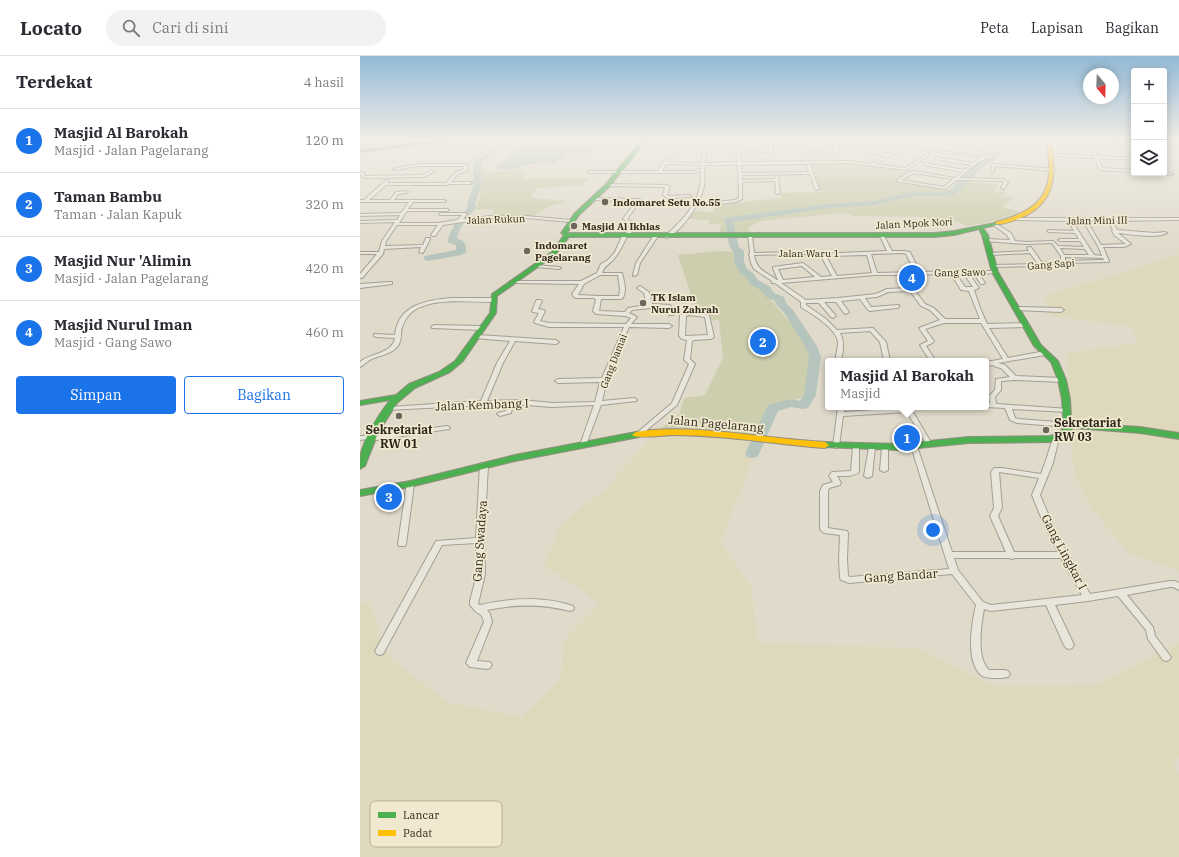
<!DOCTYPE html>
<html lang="id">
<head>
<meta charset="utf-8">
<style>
	:root { --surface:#fff; --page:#f2f2f3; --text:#2b2b33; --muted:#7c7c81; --line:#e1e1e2; --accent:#1a73e8 }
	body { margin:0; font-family:"IBM Plex Serif",serif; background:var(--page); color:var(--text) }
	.controls { position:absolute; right:12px; top:12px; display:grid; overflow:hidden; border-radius:4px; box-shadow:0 2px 10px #0003 }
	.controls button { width:36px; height:36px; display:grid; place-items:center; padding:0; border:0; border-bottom:1px solid var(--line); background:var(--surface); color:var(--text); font:20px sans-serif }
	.compass { position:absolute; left:723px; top:12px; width:36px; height:36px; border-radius:50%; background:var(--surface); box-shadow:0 2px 10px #0003; rotate:161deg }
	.you { position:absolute; left:573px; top:474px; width:14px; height:14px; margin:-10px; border:3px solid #fff; border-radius:50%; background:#1a73e8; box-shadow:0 0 0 6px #1a73e833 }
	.badge { display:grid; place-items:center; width:26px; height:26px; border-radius:50%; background:var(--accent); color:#fff; font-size:13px; font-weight:700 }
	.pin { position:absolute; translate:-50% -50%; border:2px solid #fff; box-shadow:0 1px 4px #0006 }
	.popup { position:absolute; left:465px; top:302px; width:164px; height:52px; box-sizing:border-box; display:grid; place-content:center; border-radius:4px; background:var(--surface); filter:drop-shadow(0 1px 3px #0005); font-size:13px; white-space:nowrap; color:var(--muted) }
	.popup b { font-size:15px; color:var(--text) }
	.popup::after { content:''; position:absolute; left:50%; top:100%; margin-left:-8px; border:8px solid transparent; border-top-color:var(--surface) }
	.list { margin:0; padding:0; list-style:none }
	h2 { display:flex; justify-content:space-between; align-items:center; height:52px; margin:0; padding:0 16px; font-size:17px }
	h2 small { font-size:13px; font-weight:400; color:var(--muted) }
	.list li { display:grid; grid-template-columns:26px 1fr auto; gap:12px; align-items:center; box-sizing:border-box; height:64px; padding:0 16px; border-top:1px solid var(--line) }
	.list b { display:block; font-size:15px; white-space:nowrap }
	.list p { margin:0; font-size:13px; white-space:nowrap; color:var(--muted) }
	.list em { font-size:13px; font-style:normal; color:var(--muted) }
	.actions { display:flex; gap:8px; padding:12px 16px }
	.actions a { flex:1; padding:9px 0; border:1px solid var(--accent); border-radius:4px; text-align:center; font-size:14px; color:var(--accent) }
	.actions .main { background:var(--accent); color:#fff }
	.icon { flex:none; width:22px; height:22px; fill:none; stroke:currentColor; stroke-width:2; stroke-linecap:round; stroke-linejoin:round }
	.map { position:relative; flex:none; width:819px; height:801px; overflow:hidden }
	header { display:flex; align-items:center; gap:24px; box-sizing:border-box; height:56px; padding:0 20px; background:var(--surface); border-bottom:1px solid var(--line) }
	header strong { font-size:19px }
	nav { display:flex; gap:22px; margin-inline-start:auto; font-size:14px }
	.search { width:280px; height:36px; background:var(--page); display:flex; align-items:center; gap:10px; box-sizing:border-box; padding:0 14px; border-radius:22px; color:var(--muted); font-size:15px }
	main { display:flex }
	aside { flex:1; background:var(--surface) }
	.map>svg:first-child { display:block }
</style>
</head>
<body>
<header>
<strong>Locato</strong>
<div class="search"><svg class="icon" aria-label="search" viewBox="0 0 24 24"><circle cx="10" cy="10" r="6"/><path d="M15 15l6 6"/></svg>Cari di sini</div>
<nav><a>Peta</a><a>Lapisan</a><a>Bagikan</a></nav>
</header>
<main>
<aside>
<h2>Terdekat<small>4 hasil</small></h2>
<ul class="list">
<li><span class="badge">1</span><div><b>Masjid Al Barokah</b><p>Masjid · Jalan Pagelarang</p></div><em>120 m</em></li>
<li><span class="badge">2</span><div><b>Taman Bambu</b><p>Taman · Jalan Kapuk</p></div><em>320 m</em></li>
<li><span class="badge">3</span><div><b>Masjid Nur 'Alimin</b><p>Masjid · Jalan Pagelarang</p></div><em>420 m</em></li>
<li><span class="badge">4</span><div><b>Masjid Nurul Iman</b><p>Masjid · Gang Sawo</p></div><em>460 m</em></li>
</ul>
<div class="actions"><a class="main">Simpan</a><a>Bagikan</a></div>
</aside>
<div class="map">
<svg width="819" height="801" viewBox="0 0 819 801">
	<rect width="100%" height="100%" fill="#e0daca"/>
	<!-- farmland -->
	<path fill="#ded9bc" d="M819 199V515L770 498 732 453 714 417 706 297 778 287 772 270 691 260 685 240Z
		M297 376 400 384 360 487 391 530 398 587 557 592 635 630 736 629 819 587V701L813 711 819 718V801H0V546L9 547 28 601 89 647 161 661 201 622 203 586 239 548 222 534 184 510 200 469 244 434Z"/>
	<!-- green -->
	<path fill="#ccceae" d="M490 106 549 114 536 124 592 134 603 126 638 128 632 140 637 135 646 136 641 141H655L642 151 661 156 640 164 607 170 591 163 565 167 560 161 493 160 488 158 478 157 401 165 389 171V179H359L361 168H348L350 164 328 163 333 155 353 156 356 149 421 142V137L461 136 451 107Z
		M122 111 126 112 129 116 165 114 162 123 229 122 221 130 176 132 171 142 210 145 190 150 174 160H131L135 153 115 154 121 137Z
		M361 195 375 196 376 204 434 271 456 306 446 341 414 348 400 383 299 374 320 357 324 342 345 339 363 302 359 264H352L350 260 336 254 318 199Z"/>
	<!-- water -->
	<path fill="#b5c4bc" d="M246 83 234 90 231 96C219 98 211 93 202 103L196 105H197L196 107 171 108 161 110 157 113 138 114 137 111 158 92 157 90 164 84Z"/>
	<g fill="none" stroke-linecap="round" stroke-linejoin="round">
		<!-- river -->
		<path fill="#b5c4bc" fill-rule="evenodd" d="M145 83H153L138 92 133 99 122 105 121 131 115 148 116 151C109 161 99 170 97 183 105 184 106 188 106 196L101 199 68 205 65 204 63 202 65 200 96 194V189L89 187 88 185C90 171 100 162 108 151L107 148 113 131 114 104 129 97 134 90Z
			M646 83H654L646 89 636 103 623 111 596 138 587 140H552L515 149 468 152 373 166 379 191 384 195V206L387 213 393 217 398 224 410 231 414 237 424 241 426 247 433 254 457 290 461 301 456 339 448 352 443 353 431 351 418 355 399 398 397 401 392 402 387 401 385 398 408 349 431 343 440 345 444 339 449 301 445 290 425 258 416 248 415 245 406 241 402 235 390 228 386 221 380 217 374 206V196C366 190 368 173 364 164L365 162 468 148 515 145 552 136H586L590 134 617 107 632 101 642 87Z"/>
		<!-- street casing -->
		<g stroke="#a49f94" stroke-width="2">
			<path id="street" d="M42 83H54L0 90V88Z
				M343 83H347L345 107 377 106 376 83H380V95L409 94H410L408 83H412L413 95 410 96 380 97 381 106 489 105 511 108 525 100 513 98 505 83H508L510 87 543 90 564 84V83H567L568 85 544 92 515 108 545 112 567 98 570 99 546 114 489 107 450 108 459 133 457 134 455 133 450 118 382 119V124L415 123 416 119H418L420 137 418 138 416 137 415 125 382 126V143L376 146 358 148H357V146L375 144 379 142 378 109H345C345 111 344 113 344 115 344 120 345 125 344 130 341 147 322 175 307 182L305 181V180C324 164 345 141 340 115L332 117H230L228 116 230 115H298L307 101 315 97 316 94 277 90 279 89 316 92V86L318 85 320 86 319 92 321 93 319 94V97L309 103 307 106 342 107ZM511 89 539 92 528 98 515 96ZM306 108 341 109V113L332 115H302ZM447 108 449 116 382 117 381 109Z
				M439 83H443L447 93 449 95 475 94 472 83H476L479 95 477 96 447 97 443 94Z
				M598 83H609L637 87 639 83H642L635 96 628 100V102C618 104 608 115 599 122L643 123 648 126 644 133 641 132 644 126 642 125 597 124 585 133 536 125 549 116 554 115 595 122 603 116 564 109 565 107 605 114 611 109 576 103 575 101 613 107 622 101 566 95 565 93 624 100 631 96 582 88 584 87 633 94 636 89ZM554 117 593 123 584 131 541 124Z
				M739 83H761L762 84 760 85Z
				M804 83H819V84L804 85Z
				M774 88V90L733 91 738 100 774 102V104L739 102 742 112 774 114V116L739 114 735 102 692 100 690 99 692 98 734 100 730 89Z
				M58 108H107V115L98 118 91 126H110L112 127 110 128H89L87 129H26L9 144H30L36 136 46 135 48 136 47 137 38 138 34 144H84L86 145 84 146H53L48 153H87L89 154 87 155H47L39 167H78L97 164 102 159H80L79 158 81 157H106L107 158 103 163 130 160H166L211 164 213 165 211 166 166 162H130L83 169 75 180H73L71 179 78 169H37L26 185 25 190 63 189 66 182H70V183L63 197 59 196 61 191 24 193 23 198 2 222H0V218L17 198H0V196H19L22 185 35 166 0 167V165L37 164 40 159 0 160V158L41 157 49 146H0V144H4L26 124H28V127H86L96 116 104 113V110H58L35 114 33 113Z
				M634 108 693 113 695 114 693 115 635 110 633 117H631L632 109Z
				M72 114 75 115 64 121 4 122 0 118V116L4 117 5 120 63 119Z
				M804 116 814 118 812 119 800 117H804Z
				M248 128 306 129 310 131 307 139 308 140 329 139 331 140 329 141 307 142 303 139 305 131 247 130V128Z
				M234 142 279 143 281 144 267 163 275 168 270 179 267 180C263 189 259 198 252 205 247 210 245 209 242 217H262C264 225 267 234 263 242L261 243H241L239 255 265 256 268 252 287 249 284 237 277 232 280 230 289 236 292 248 310 249 314 258 313 259H309L306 252H290L272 254 269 257 277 261 271 268H309L312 270 309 272 269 271 247 324 242 345 274 342 276 343 277 344 276 345 241 349 226 389 223 391 220 389 234 349 192 351 153 348 151 357 140 360 137 358 138 357 146 355 147 348 27 354 26 353 29 351 121 345 137 307 150 285 115 282V280L117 279 196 284 199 286 196 288 155 285 143 307 127 345 162 344 192 347 235 346 240 326 198 327 195 325 198 323 242 322 264 271H189L175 267 174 266 179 257 173 256 172 255 176 245 177 244H181L182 245 178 253 184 254 185 255 180 265 189 267 266 268 271 262 265 260 236 258 233 255 236 244 234 242H216L214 241 212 238 219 228 151 227 149 226 151 225H221L237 217 241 208 248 204 255 196 263 178H266L271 168 263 163 276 145 233 144 232 143ZM240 219H258L260 233 259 240H238L218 239 224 228Z
				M655 162H819V164L752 165 757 174 795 177 805 176 807 177C796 183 771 178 758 177L771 188 764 191H743L749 205V206L703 207 681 210 631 211V210L633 209 678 208 670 197 630 199 628 198 630 197 669 195 667 192 669 191H671L682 207 701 205V200L692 187 666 188 624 185V184L626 183 650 184 647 179 633 169V168L635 167 651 177 655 185 666 186 693 185 698 190 724 191 720 185H700L698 184 700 183H719L715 177 689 176 687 175 689 174 714 175 708 165 656 164H655ZM712 165H723L738 190 742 200 734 199ZM727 165H748L753 174 752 175 755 180 766 188 741 189ZM700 192 725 193 729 199H704ZM705 201 743 202 744 204 705 205Z
				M294 179 298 180 280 207 277 219 273 220V219L276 207Z
				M388 179 392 180 394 197 446 196 456 198 527 195 520 180 522 179 524 180 532 195H544L550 196 560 216 592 215H637V216L635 217 619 218 625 227 623 228H621L614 218H609L619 232 614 234 620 252 627 268 667 267 670 269 667 271 629 272 648 302 685 295 688 297 685 299 638 307 645 309 656 320 702 322 705 324 702 326 654 324 641 325V334L635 341 636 348 709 353 710 354 707 356 652 353 655 362 658 363 710 367 713 369 710 371 657 367 650 364 645 352 626 351V347H630L629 340 635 334 636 323 650 321 641 312 636 311 633 309 626 310V306L643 303 621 267H584L565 273 574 285 572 287 566 290 576 305H570L560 289 568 285 559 272 580 264 570 254 561 250 550 235 528 236 517 241 505 242 511 251 539 249V251L537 252 510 255 508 254 500 243 481 245 489 256 486 258 484 257 476 246H464L476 260 473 262 471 261 459 247H446V249L466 263 477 274 513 272 526 286 530 305H524L520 286 510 275 480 277C485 287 483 295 481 305H475C476 299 478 292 478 286 476 272 452 258 441 251V246L415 227H412V225L394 213 391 207 389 198 390 197ZM544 197 546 198 555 216 517 217 511 198ZM446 198 461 200 472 220 461 221 443 207 413 211V212L418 224H417C406 216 396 214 394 199ZM507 199 512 217 477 220 466 200ZM442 210 455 221 423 224 418 213ZM591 218 601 234 609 235 620 263H585L574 252 565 248 543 219ZM596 218H604L613 231H605ZM515 219H538L548 232 527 233 516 238 478 242 446 244 421 227Z
				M174 209 199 211 201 212 199 213 176 211 174 210Z
				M30 226H32V228L0 232V228Z
				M91 242H132L135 244 132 246C109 246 73 241 53 255 47 260 42 268 41 276 41 280 41 284 39 288 34 298 19 299 10 304 6 306 4 309 0 311V306C10 297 32 298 35 282L16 281 14 280V278L35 279C38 249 66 244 91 242Z
				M657 251 701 252 704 254 701 256 655 254 654 253Z
				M328 255 349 259 354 281 351 283 334 284 332 285 330 303 335 308 317 349 282 378H278L277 377 278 376 312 347 329 308 324 304 327 284 322 283 319 280 320 259ZM329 259 345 261 348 279 325 280 326 260Z
				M74 269 122 270 125 272 122 274 72 272 71 271Z
				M478 351H484V356L545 352 544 351H550L572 388 569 390 567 389 547 356 483 360 479 390 476 392 474 391 473 390Z
				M87 370 89 371 90 372 89 373 10 385 7 383 0 384V380L13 379 14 380Z
				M696 380 699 382 693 407 680 439 697 479 730 538 810 525H815L819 527V534L813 531H810L767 539 793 571 795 580 811 601 809 604 806 605 803 604 788 583 786 574 758 540 728 545 695 549 714 589 712 592 709 593 706 592 704 589 686 549 631 555 624 553C621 569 616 602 629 614H645L648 615 650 618 648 621C644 622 640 622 636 622 631 622 624 622 621 619 605 605 612 566 616 549L592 518 489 527 481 524 480 522 479 503 480 479 464 477 460 473V435L463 429 473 426 469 420 472 416 491 415 493 391 494 390 496 389 499 391V416C493 421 485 420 477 420L481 427 480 429 469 432 468 435V472L487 475 488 477 487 503 488 520 490 521 589 513 551 390 552 389H556L557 390 592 496H646L630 460 634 452 631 416 634 412H642L681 418 685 407 693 382ZM639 416 679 422 672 439 683 466 698 496H654L638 460 642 452ZM594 502H649L652 503 655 502H701L722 539 631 549 623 546 598 514Z
				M512 389 515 391 512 420 508 422 504 420 509 391Z
				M525 389 528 391V414L524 416 520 414 522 391Z
				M121 407H127L128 409 124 484 125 518 118 548 120 549C152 542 182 540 213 550L214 552 213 554 210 555C182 548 155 548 127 554L130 558 132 566 117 605 130 606 132 609 130 612 127 613 110 611 106 607 124 566 122 560 115 555 110 549V545L117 518 116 487 82 489 23 598 20 599 17 598 15 595 76 485 116 482 120 409Z
				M47 426H53L54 428 46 488 45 490H39L38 488Z"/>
		</g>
		<!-- fast casing -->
		<g stroke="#948e83" stroke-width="2">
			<path id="fast" d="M91 83H107L0 96V94Z
				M280 83H284L281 91 250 130 219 159 207 177H575L594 175 640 166V168L623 172 628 179 638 216 681 289 698 305 706 324 710 343 711 361 714 367 780 371 819 377V383L780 377 713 372 703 382 691 386 609 387 538 394 462 391 461 389 462 387 465 386 538 388 609 381 690 380 697 378 707 369 703 361 702 343 698 324 691 306 674 290 632 216 622 179 619 173 594 179 575 181H209L196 198 137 240 136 257 103 305 90 316 55 332 37 347 18 377 5 410 0 413C0 408 0 402 1 397 6 378 18 360 30 344L0 349V345L36 339 49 328 79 316 95 305 130 257 132 238 192 196 204 179 201 177 215 157 246 128 277 90Z
				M276 376 280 379 279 381 155 405 50 431 0 440V434L50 425 155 399Z"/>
		</g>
		<!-- slow casing -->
		<g stroke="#948e83" stroke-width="2">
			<path id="slow" d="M686 83H690C696 116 698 144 663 161 655 164 644 169 636 168V166C686 152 695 134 686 83Z
				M291 374C349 370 407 383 465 386L469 389 465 392C414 388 364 379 313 379 305 379 276 383 272 379L276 376Z"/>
		</g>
		<!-- street -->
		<use href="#street" fill="#e8e5db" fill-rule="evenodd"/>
		<!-- fast -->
		<use href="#fast" fill="#4caf50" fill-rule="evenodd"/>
		<!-- slow -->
		<use href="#slow" fill="#ffc107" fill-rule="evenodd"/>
	</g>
	<!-- sky -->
	<linearGradient id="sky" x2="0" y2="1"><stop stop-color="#93bad6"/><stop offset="0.43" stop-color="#f1eee7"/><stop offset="1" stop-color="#f1eee7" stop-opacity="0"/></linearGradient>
	<rect width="819" height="195" fill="url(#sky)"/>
	<!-- markers -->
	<g fill="#6e665a" stroke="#f0e9d0" stroke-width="1.5">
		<circle cx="245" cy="146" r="4"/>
		<circle cx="214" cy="170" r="4"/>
		<circle cx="167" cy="195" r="4"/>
		<circle cx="283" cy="247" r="4"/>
		<circle cx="39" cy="360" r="4"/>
		<circle cx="686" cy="374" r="4"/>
	</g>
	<g text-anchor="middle" stroke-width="3.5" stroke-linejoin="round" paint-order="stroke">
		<!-- far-poi labels -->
		<g font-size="10" font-weight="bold" fill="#31281d" stroke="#f0e9d0" text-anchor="start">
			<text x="253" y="150">Indomaret Setu No.55</text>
			<text x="222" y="174">Masjid Al Ikhlas</text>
			<text x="175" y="193">Indomaret<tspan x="175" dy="12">Pagelarang</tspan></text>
			<text x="291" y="245">TK Islam<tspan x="291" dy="12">Nurul Zahrah</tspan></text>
		</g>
		<!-- far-street labels -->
		<g font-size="10" fill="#31281d" stroke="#f0e9d0">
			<text transform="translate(136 163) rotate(-2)" y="4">Jalan Rukun</text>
			<text transform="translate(737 164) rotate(-1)" y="4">Jalan Mini III</text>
			<text transform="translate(554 167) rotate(-3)" y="4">Jalan Mpok Nori</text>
			<text x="449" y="201">Jalan Waru 1</text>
			<text transform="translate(691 208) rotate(-4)" y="4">Gang Sapi</text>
			<text transform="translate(600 216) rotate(-1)" y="4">Gang Sawo</text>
			<text transform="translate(253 305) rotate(-69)" y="4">Gang Damai</text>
		</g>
		<!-- street labels -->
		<g font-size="12" fill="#31281d" stroke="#f0e9d0">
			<text transform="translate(122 349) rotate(-2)" y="4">Jalan Kembang I</text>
			<text transform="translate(356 368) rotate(5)" y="4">Jalan Pagelarang</text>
			<text transform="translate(120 485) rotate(-86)" y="4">Gang Swadaya</text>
			<text transform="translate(704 496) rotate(62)" y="4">Gang Lingkar I</text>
			<text transform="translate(541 520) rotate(-4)" y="4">Gang Bandar</text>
		</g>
		<!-- poi labels -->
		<g font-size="12" font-weight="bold" fill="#31281d" stroke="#f0e9d0" text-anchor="start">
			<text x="694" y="371">Sekretariat<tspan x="694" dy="14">RW 03</tspan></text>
			<text x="39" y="378" text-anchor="middle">Sekretariat<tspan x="39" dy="14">RW 01</tspan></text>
		</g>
	</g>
	<!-- legend -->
	<rect x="10" y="745" width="132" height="46" rx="6" fill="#f0e9d0" stroke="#b7af9a" stroke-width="1"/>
	<rect x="18" y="756" width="18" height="6" fill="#4caf50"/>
	<rect x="18" y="774" width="18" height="6" fill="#ffc107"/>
	<g font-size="11" fill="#31281d">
		<text x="43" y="763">Lancar</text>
		<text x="43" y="781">Padat</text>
	</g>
</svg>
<div class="controls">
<button>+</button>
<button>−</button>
<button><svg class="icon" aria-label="layers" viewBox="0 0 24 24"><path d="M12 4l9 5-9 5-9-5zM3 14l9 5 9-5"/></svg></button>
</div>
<svg class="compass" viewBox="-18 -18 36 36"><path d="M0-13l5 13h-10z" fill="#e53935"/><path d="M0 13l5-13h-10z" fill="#7c7c81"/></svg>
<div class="you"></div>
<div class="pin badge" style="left:547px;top:382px">1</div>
<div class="popup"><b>Masjid Al Barokah</b>Masjid</div>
<div class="pin badge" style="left:403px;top:286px">2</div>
<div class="pin badge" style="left:29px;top:441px">3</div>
<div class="pin badge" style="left:552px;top:222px">4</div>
</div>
</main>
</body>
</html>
